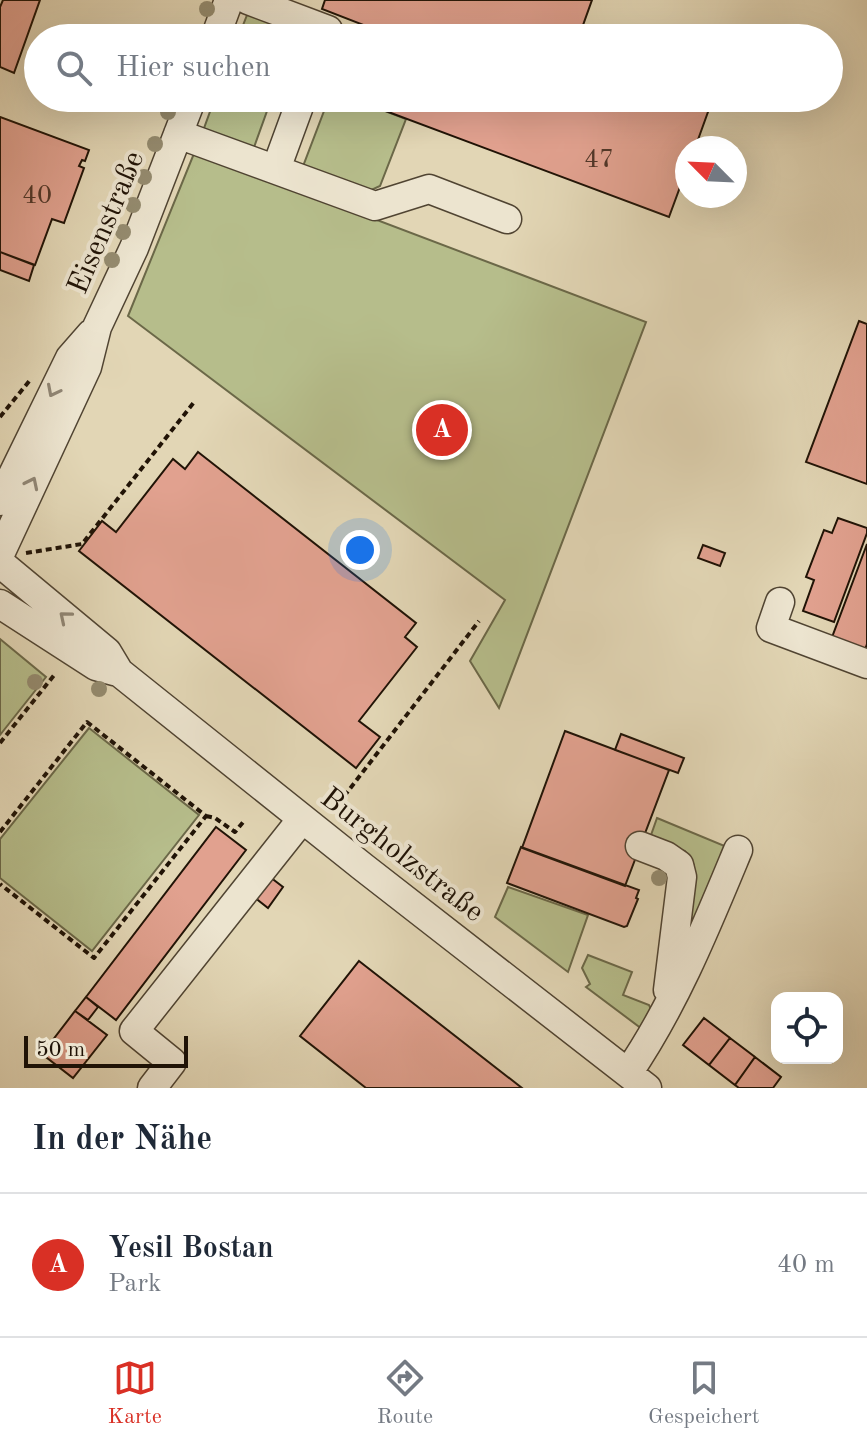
<!DOCTYPE html>
<html lang="de">
<head>
<meta charset="utf-8">
<style>
	:root { --surface:#fff; --page:#f6f6f7; --text:#1f2937; --muted:#747a83; --line:#e0e1e3; --accent:#d93025 }
	body { margin:0; font-family:"Old Standard TT",serif; background:var(--page); color:var(--text) }
	.controls { position:absolute; right:24px; bottom:24px; display:grid; overflow:hidden; border-radius:16px; box-shadow:0 8px 32px #0002 }
	.controls button { width:72px; height:72px; display:grid; place-items:center; padding:0; border:0; border-bottom:2px solid var(--line); background:var(--surface); color:var(--text); font:40px sans-serif }
	.compass { position:absolute; left:675px; top:136px; width:72px; height:72px; border-radius:50%; background:var(--surface); box-shadow:0 8px 32px #0002; rotate:294deg }
	.scale { position:absolute; left:24px; bottom:20px; width:164px; box-sizing:border-box; padding-left:8px; border:4px solid #201306; border-top:0; font-size:22px; line-height:28px; white-space:nowrap; color:#201306; -webkit-text-stroke:6px #ece4cf; paint-order:stroke }
	.you { position:absolute; left:360px; top:550px; width:28px; height:28px; margin:-20px; border:6px solid #fff; border-radius:50%; background:#1a73e8; box-shadow:0 0 0 12px #1a73e833 }
	.badge { display:grid; place-items:center; width:52px; height:52px; border-radius:50%; background:var(--accent); color:#fff; font-size:26px; font-weight:700 }
	.pin { position:absolute; translate:-50% -50%; border:4px solid #fff; box-shadow:0 2px 8px #0006 }
	.list { margin:0; padding:0; list-style:none }
	h2 { display:flex; justify-content:space-between; align-items:center; height:104px; margin:0; padding:0 32px; font-size:34px }
	h2 small { font-size:26px; font-weight:400; color:var(--muted) }
	.list li { display:grid; grid-template-columns:52px 1fr auto; gap:24px; align-items:center; box-sizing:border-box; height:144px; padding:0 32px; border-top:2px solid var(--line) }
	.list b { display:block; font-size:30px; white-space:nowrap }
	.list p { margin:0; font-size:26px; white-space:nowrap; color:var(--muted) }
	.list em { font-size:26px; font-style:normal; color:var(--muted) }
	.icon { flex:none; width:44px; height:44px; fill:none; stroke:currentColor; stroke-width:2; stroke-linecap:round; stroke-linejoin:round }
	.map { position:relative; flex:none; width:867px; height:1088px; overflow:hidden }
	.search { position:absolute; background:var(--surface); box-shadow:0 8px 32px #0002; left:24px; right:24px; top:24px; height:88px; display:flex; align-items:center; gap:20px; box-sizing:border-box; padding:0 28px; border-radius:44px; color:var(--muted); font-size:30px }
	.sheet { height:248px; background:var(--surface) }
	nav { display:flex; justify-content:space-around; align-items:center; box-sizing:border-box; height:112px; border-top:2px solid var(--line); background:var(--surface); font-size:22px; color:var(--muted) }
	nav a { display:grid; justify-items:center; gap:4px }
	nav .on { color:var(--accent) }
	.map>svg:first-child { display:block }
</style>
</head>
<body>
<div class="map">
<svg width="867" height="1088" viewBox="0 0 867 1088">
	<rect width="100%" height="100%" fill="#e2d6b5"/>
	<filter id="stains"><feTurbulence type="fractalNoise" baseFrequency=".0025" numOctaves="4"/><feColorMatrix values="0 0 0 0 .2 0 0 0 0 .09 0 0 0 0 .02 0 0 0 .5 -.17"/></filter>
	<radialGradient id="worn" r=".72"><stop offset=".6" stop-color="#630" stop-opacity="0"/><stop offset="1" stop-color="#630" stop-opacity=".3"/></radialGradient>
	<!-- green -->
	<path fill="#b6bd8b" stroke="#6b6848" stroke-width="2" d="M249 10 299 29 295 38H238Z
		M215 98H291L287 106 271 100 253 150 203 131Z
		M329 98H351L406 119 380 186 367 192 302 169Z
		M195 151 646 322 499 708 470 661 505 600 128 316Z
		M0 639 46 677 0 735Z
		M89 728 199 815 92 951 0 878V839Z
		M657 818 727 847 687 943 694 865 685 851 650 838Z
		M508 887 588 915 568 972 495 917Z
		M588 955 632 972 623 995 649 1005 652 1011 642 1029 586 987 590 984 582 968Z"/>
	<!-- building -->
	<path fill="#e1a18f" stroke="#201306" stroke-width="2" d="M3 0H40L14 73 0 67V7Z
		M325 0H592L582 28 610 38H371L374 29 322 9Z
		M351 98H713L695 148H687V168L669 217Z
		M0 117 89 150 85 161 82 160 79 166 84 168 64 223 52 219 35 265 0 252Z
		M0 252 34 265 29 281 0 270Z
		M859 321 867 324V484L806 462Z
		M198 452 416 623 405 637 417 647 359 721 380 737 356 768 79 551 102 521 116 532 173 459 185 469Z
		M838 518 867 528V533L834 622 803 611 814 580 806 577 824 530 832 533Z
		M867 544V644L864 653 831 640Z
		M703 545 725 553 720 566 698 558Z
		M565 731 669 770 625 886 522 848Z
		M621 734 684 758 678 773 615 750Z
		M216 827 246 850 116 1020 86 997Z
		M521 847 639 890 636 898 638 899 627 926 624 927 507 883Z
		M270 877 283 887 268 908 254 897Z
		M359 961 522 1088H366L300 1036Z
		M86 997 98 1007 88 1020 75 1011Z
		M75 1011 107 1035 73 1078 42 1054Z
		M704 1018 730 1038 709 1065 683 1045Z
		M730 1038 755 1057 735 1085 709 1065Z
		M755 1057 781 1077 773 1088H739L735 1085Z"/>
	<g fill="none" stroke-linecap="round" stroke-linejoin="round">
		<!-- minor casing -->
		<g stroke="#504432" stroke-width="31">
			<path id="minor" d="M248 0 328 30 325 38
				M215 38 229 0
				M178 134 375 206 429 189 507 219
				M276 169 302 98
				M0 501 70 358 91 334
				M0 554 87 367 97 327 134 248 192 98
				M0 563 107 652 119 672 363 867 647 1088
				M780 602 771 628 867 664
				M0 604 96 666 114 671
				M640 846 666 856 679 865 682 877 668 990
				M628 1073C675 1004 706 927 738 850
				M152 1088 172 1062 134 1031 302 819"/>
		</g>
		<!-- path -->
		<path stroke="#201306" stroke-width="4" stroke-dasharray="6 4" stroke-linecap="butt" d="M0 417 31 379
			M26 553 82 544 195 401
			M0 743 55 674
			M332 812 479 621
			M206 816 215 818 235 832 244 821
			M0 832 87 722 206 816 94 958 0 884"/>
		<!-- minor -->
		<use href="#minor" stroke="#ece4cf" stroke-width="28"/>
	</g>
	<!-- trees -->
	<g fill="#948b6f">
		<circle cx="207" cy="9" r="8"/>
		<circle cx="168" cy="112" r="8"/>
		<circle cx="155" cy="144" r="8"/>
		<circle cx="144" cy="177" r="8"/>
		<circle cx="133" cy="205" r="8"/>
		<circle cx="123" cy="232" r="8"/>
		<circle cx="112" cy="260" r="8"/>
		<circle cx="35" cy="682" r="8"/>
		<circle cx="99" cy="689" r="8"/>
		<circle cx="659" cy="878" r="8"/>
	</g>
	<!-- one-way arrows -->
	<defs><path id="oneway-chevron" d="M-2-3.5L2.5 0L-2 3.5" fill="none" stroke-width="1.6" stroke-linecap="round" stroke-linejoin="round" transform="scale(2)"/></defs>
	<g stroke="#908675">
		<use href="#oneway-chevron" transform="translate(53 391) rotate(117)"/>
		<use href="#oneway-chevron" transform="translate(32 483) rotate(-64)"/>
		<use href="#oneway-chevron" transform="translate(65 617) rotate(-140)"/>
	</g>
	<g text-anchor="middle" stroke-width="8" stroke-linejoin="round" paint-order="stroke">
		<!-- number labels -->
		<g font-size="26" fill="#503628">
			<text x="599" y="167">47</text>
			<text x="37" y="203">40</text>
		</g>
		<!-- street labels -->
		<g font-size="30" fill="#201306" stroke="#ece4cf">
			<text transform="translate(105 222) rotate(-67)" y="10">Eisenstraße</text>
			<text transform="translate(403 854) rotate(38)" y="10">Burgholzstraße</text>
		</g>
	</g>
	<rect width="100%" height="100%" filter="url(#stains)"/>
	<rect width="100%" height="100%" fill="url(#worn)"/>
</svg>
<div class="controls">
<button><svg class="icon" aria-label="locate" viewBox="0 0 24 24"><circle cx="12" cy="12" r="6"/><path d="M12 2v4M12 18v4M2 12h4M18 12h4"/></svg></button>
</div>
<svg class="compass" viewBox="-18 -18 36 36"><path d="M0-13l5 13h-10z" fill="#e53935"/><path d="M0 13l5-13h-10z" fill="#747a83"/></svg>
<div class="scale">50 m</div>
<div class="you"></div>
<div class="pin badge" style="left:442px;top:430px">A</div>
<div class="search"><svg class="icon" aria-label="search" viewBox="0 0 24 24"><circle cx="10" cy="10" r="6"/><path d="M15 15l6 6"/></svg>Hier suchen</div>
</div>
<section class="sheet">
<h2>In der Nähe<small></small></h2>
<ul class="list">
<li><span class="badge">A</span><div><b>Yesil Bostan</b><p>Park</p></div><em>40 m</em></li>
</ul>
</section>
<nav>
<a class="on"><svg class="icon" aria-label="map" viewBox="0 0 24 24"><path d="M3 6l6-2 6 2 6-2v14l-6 2-6-2-6 2zM9 4v14M15 6v14"/></svg>Karte</a>
<a><svg class="icon" aria-label="directions" viewBox="0 0 24 24"><path d="M12 3l9 9-9 9-9-9zM9 14v-3h6M13 9l2 2-2 2"/></svg>Route</a>
<a><svg class="icon" aria-label="saved" viewBox="0 0 24 24"><path d="M7 4h10v16l-5-4-5 4z"/></svg>Gespeichert</a>
</nav>
</body>
</html>
